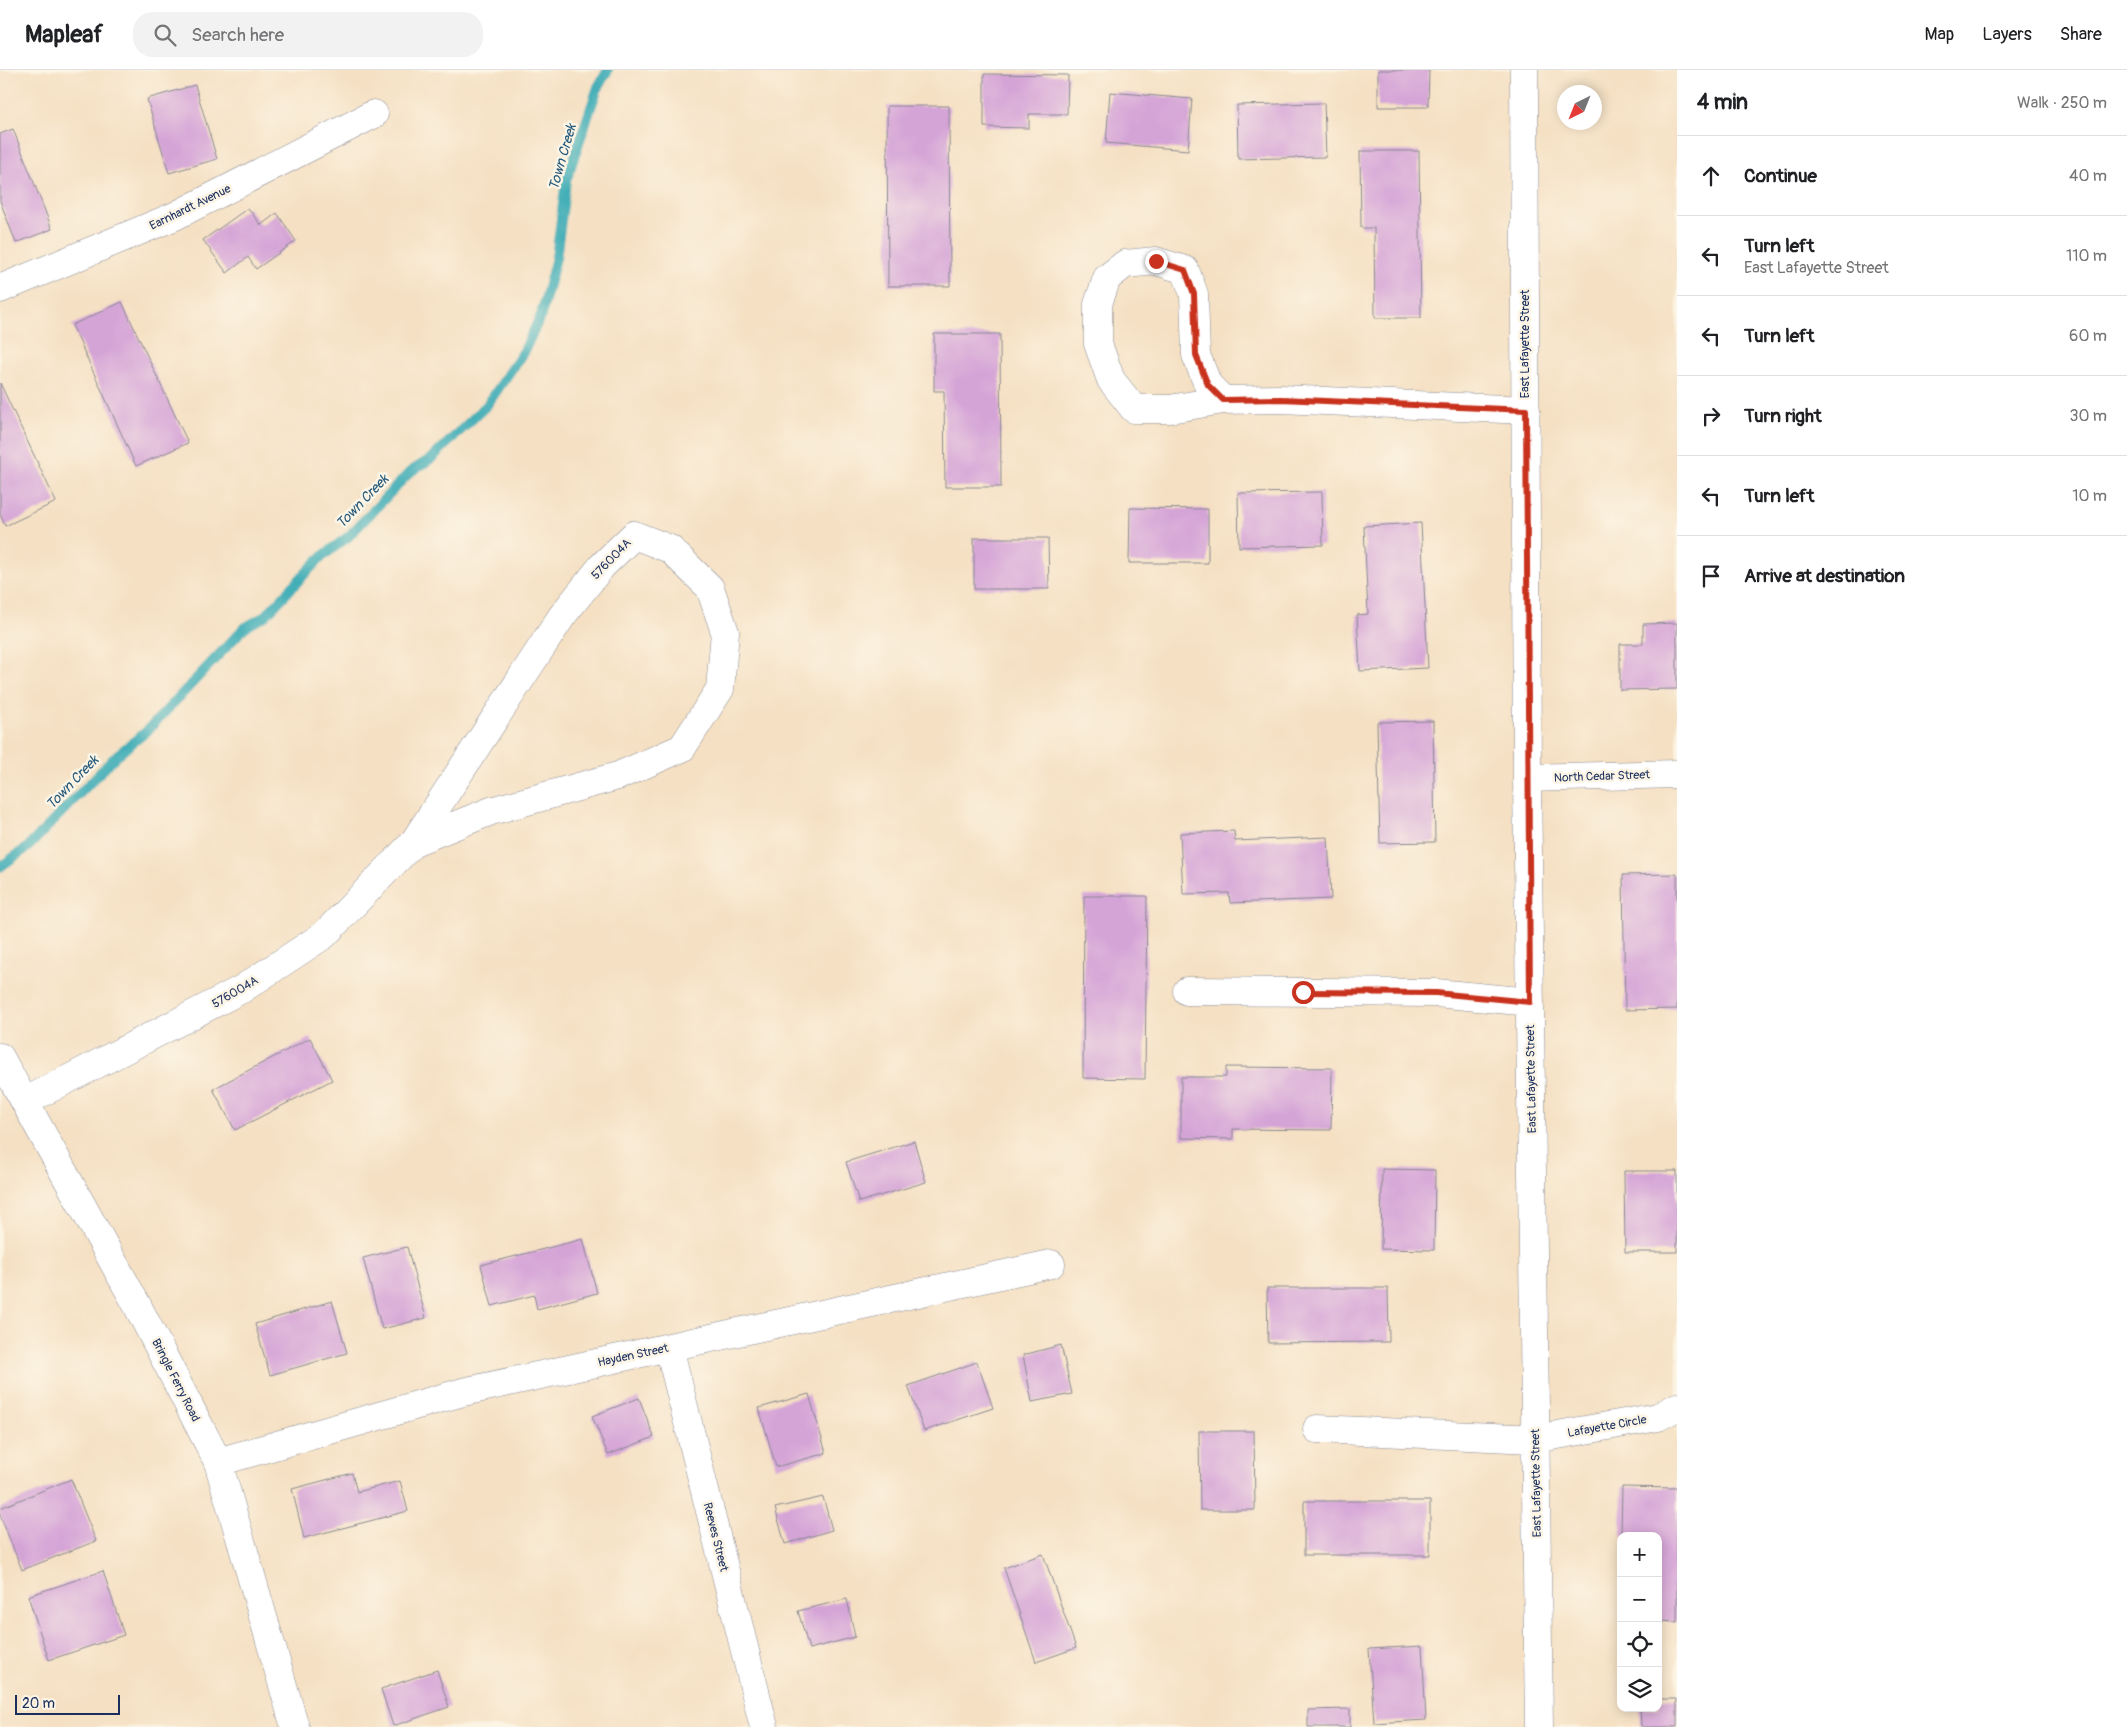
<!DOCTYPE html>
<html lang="en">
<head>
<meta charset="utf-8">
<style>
	:root { --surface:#fff; --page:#f2f2f2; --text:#202124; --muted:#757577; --line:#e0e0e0 }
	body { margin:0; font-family:Pangolin,sans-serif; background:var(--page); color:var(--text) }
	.controls { position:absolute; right:15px; bottom:15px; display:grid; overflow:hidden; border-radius:10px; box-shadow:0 2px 12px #0003 }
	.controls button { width:45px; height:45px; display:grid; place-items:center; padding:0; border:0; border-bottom:1px solid var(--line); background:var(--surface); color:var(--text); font:25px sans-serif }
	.compass { position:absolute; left:1557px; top:15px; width:45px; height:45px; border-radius:50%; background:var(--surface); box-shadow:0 2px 12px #0003; rotate:223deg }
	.scale { position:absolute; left:15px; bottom:12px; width:105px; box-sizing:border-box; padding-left:5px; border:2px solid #1b2f5e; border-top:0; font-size:14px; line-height:18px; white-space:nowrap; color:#1b2f5e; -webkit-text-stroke:4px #fcf5e5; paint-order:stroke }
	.stop { position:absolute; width:15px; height:15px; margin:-11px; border:4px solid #c8321e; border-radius:50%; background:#fff }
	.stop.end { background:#c8321e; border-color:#fff; box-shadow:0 1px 5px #0008 }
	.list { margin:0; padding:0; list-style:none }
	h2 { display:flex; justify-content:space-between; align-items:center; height:65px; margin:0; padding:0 20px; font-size:21px }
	h2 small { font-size:16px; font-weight:400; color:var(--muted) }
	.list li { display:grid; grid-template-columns:32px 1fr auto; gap:15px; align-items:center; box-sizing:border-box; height:80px; padding:0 20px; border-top:1px solid var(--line) }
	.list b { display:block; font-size:19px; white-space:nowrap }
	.list p { margin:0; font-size:16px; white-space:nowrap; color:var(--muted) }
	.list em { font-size:16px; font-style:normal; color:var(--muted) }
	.icon { flex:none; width:28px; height:28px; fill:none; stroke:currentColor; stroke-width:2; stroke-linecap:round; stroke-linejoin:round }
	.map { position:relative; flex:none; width:1677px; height:1657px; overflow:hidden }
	header { display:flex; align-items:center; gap:30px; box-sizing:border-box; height:70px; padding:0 25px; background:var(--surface); border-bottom:1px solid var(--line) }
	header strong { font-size:24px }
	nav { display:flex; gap:28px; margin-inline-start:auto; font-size:18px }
	.search { width:350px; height:45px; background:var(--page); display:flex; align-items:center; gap:12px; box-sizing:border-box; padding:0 18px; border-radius:20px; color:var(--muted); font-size:19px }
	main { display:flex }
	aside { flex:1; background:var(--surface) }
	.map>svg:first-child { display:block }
</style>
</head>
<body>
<header>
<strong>Mapleaf</strong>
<div class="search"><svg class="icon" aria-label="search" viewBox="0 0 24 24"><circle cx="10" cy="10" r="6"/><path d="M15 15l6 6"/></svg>Search here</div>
<nav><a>Map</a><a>Layers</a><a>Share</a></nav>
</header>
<main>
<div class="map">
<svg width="1677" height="1657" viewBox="0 0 1677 1657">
	<rect width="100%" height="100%" fill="#fcf5e5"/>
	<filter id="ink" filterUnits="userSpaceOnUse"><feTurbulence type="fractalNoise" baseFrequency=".02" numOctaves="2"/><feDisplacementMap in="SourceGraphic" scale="10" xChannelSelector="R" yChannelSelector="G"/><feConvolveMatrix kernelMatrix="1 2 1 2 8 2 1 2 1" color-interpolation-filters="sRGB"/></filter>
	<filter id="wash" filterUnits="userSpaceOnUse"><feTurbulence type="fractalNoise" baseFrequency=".0096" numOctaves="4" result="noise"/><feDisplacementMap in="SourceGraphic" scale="20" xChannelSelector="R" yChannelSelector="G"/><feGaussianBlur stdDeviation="1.12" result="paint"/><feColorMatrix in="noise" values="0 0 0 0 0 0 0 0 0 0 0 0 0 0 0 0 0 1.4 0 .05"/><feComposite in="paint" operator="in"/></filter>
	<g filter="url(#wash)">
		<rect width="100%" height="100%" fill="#f5e0c3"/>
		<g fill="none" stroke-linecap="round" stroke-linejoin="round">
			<!-- stream -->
			<path stroke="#3aabb5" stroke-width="10" d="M0 797 28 777 116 686 147 661 244 558 265 546 319 489 349 466 410 402 432 388 487 335 524 281 541 245 556 188 566 111 598 17 608 0"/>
		</g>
		<g id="blocks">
			<!-- building -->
			<path fill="#d5a4d7" d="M1378 0H1429L1428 37H1378Z
				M984 4 1068 5 1067 44H1029V58L984 57Z
				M195 15 217 89 169 103 147 29Z
				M1110 22 1192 29 1188 80 1106 73Z
				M1324 33 1326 87 1238 89 1237 35Z
				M887 36H949L950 216H888Z
				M13 59 52 159 16 173 0 131V64Z
				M1360 81H1419L1421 248H1375L1374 158H1361Z
				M248 138 261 155 277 143 296 171 256 199 248 187 227 203 203 170Z
				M122 232 188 373 136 396 72 255Z
				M934 264H1000L1001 417H945L944 321H934Z
				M0 313 56 432 5 456 0 444Z
				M1322 422 1323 475 1239 477 1238 423Z
				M1130 438 1208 439V493H1129Z
				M1421 453 1428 598 1360 601 1357 545 1368 544 1364 456Z
				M974 468H1048L1049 519H974Z
				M1677 553V619L1620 620V574H1643V554Z
				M1433 651 1435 772 1380 773 1377 652Z
				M1234 761 1235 771 1328 767 1331 829 1230 833 1229 823 1183 824 1180 763Z
				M1677 804V939L1625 940 1623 805Z
				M1084 826H1147L1145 1009 1083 1008Z
				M310 968 332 1010 235 1060 213 1019Z
				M1226 997 1332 998 1331 1060 1233 1059V1069L1181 1068V1007H1226Z
				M914 1071 926 1112 859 1132 846 1092Z
				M1382 1099 1435 1100 1434 1180 1381 1179Z
				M1624 1101H1677V1182H1625Z
				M583 1169 597 1223 537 1239 534 1225 492 1236 481 1195Z
				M407 1177 426 1248 382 1259 363 1188Z
				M1267 1218H1388L1389 1272 1268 1273Z
				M332 1231 347 1283 270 1305 255 1254Z
				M1061 1275 1072 1324 1032 1332 1023 1285Z
				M977 1292 993 1338 924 1361 908 1316Z
				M809 1324 826 1383 776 1397 759 1338Z
				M639 1328 654 1367 608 1385 592 1346Z
				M1199 1361H1254L1255 1440H1200Z
				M352 1403 357 1422 400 1411 408 1441 304 1468 292 1419Z
				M71 1409 96 1471 22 1500 0 1445V1438Z
				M1622 1417 1677 1418V1552L1658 1551V1466H1621Z
				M823 1427 832 1460 785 1474 775 1438Z
				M1304 1431H1430V1485H1304Z
				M1043 1484 1076 1578 1036 1592 1004 1498Z
				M103 1501 124 1565 49 1590 28 1526Z
				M847 1529 855 1567 809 1579 798 1541Z
				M1422 1576 1426 1650 1374 1653 1369 1579Z
				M437 1600 449 1637 393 1656 381 1619Z
				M1658 1629H1677V1657H1641L1640 1638H1658Z
				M1350 1639V1657H1308V1640Z"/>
		</g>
	</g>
	<g filter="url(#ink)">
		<use href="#blocks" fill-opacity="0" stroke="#888890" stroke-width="1"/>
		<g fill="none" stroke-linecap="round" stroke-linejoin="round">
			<!-- minor casing -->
			<g stroke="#888890" stroke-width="29">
				<path id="minor" d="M1524 0 1527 708 1539 1657
					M0 219 175 146 374 44
					M1223 330 1170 339H1134L1111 310 1098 274V234L1107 208 1125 194 1156 191 1185 200 1194 224 1196 285 1208 315 1223 330 1281 329 1526 340
					M1527 708 1677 704
					M1187 921 1436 923 1530 932
					M0 987 137 1235 218 1392 295 1657
					M26 1031 242 919 324 865 414 772 562 546 602 496 634 465 670 479 710 518 725 562 720 619 682 678 618 706 491 741 414 772
					M669 1277 764 1657
					M1317 1359 1535 1369 1658 1347 1677 1337
					M218 1392 463 1322 1051 1194"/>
			</g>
			<!-- minor -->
			<use href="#minor" stroke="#fff" stroke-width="28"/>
		</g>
	</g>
	<g fill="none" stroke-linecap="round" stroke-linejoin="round" filter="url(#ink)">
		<!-- route -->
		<path stroke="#c8321e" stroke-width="6" d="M1156 191 1185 200 1194 224 1196 285 1208 315 1223 330 1281 329 1526 340 1530 932 1436 923 1303 922"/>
	</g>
	<g text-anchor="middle" stroke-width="5" stroke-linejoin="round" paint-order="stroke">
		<!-- street labels -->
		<g font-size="12" fill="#1b2f5e" stroke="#fcf5e5">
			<text transform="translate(190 137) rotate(-26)" y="4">Earnhardt Avenue</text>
			<text transform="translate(1525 274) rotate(-90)" y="4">East Lafayette Street</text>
			<text transform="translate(611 489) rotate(-46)" y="4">576004A</text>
			<text transform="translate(1602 706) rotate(-2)" y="4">North Cedar Street</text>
			<text transform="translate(235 922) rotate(-30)" y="4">576004A</text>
			<text transform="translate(1531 1009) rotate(-91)" y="4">East Lafayette Street</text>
			<text transform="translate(633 1285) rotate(-12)" y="4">Hayden Street</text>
			<text transform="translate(176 1310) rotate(63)" y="4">Bringle Ferry Road</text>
			<text transform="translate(1607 1356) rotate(-10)" y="4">Lafayette Circle</text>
			<text transform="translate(1536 1413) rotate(-91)" y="4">East Lafayette Street</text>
			<text transform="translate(716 1467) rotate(76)" y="4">Reeves Street</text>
		</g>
		<!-- water labels -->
		<g font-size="14" font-style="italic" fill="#265a7c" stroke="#fcf5e5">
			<text transform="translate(562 87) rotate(-74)" y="5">Town Creek</text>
			<text transform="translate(362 431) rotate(-46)" y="5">Town Creek</text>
			<text transform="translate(72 712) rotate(-46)" y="5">Town Creek</text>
		</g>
	</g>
</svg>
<div class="controls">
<button>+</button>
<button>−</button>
<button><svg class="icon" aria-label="locate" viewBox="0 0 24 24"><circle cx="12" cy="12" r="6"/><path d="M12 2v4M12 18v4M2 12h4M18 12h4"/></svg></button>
<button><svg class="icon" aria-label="layers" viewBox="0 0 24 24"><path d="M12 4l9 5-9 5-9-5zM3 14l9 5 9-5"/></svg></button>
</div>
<svg class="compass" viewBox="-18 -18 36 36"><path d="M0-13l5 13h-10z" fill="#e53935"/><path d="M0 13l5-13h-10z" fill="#757577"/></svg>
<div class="scale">20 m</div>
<div class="stop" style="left:1303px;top:922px"></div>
<div class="stop end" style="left:1156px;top:191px"></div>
</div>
<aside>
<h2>4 min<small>Walk · 250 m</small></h2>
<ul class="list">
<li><svg class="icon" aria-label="ahead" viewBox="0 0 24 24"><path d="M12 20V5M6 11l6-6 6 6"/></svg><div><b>Continue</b></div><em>40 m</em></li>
<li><svg class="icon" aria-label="left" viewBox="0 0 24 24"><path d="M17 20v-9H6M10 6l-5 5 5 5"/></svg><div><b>Turn left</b><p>East Lafayette Street</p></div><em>110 m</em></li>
<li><svg class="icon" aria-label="left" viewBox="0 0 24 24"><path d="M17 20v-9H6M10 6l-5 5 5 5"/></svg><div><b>Turn left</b></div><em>60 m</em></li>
<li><svg class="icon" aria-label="right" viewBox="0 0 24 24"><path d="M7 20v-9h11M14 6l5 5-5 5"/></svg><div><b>Turn right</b></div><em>30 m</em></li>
<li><svg class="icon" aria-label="left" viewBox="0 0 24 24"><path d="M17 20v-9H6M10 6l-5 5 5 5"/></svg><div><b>Turn left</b></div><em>10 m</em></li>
<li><svg class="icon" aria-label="arrive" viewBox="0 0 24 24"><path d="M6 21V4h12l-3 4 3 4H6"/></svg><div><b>Arrive at destination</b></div></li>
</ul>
</aside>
</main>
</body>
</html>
